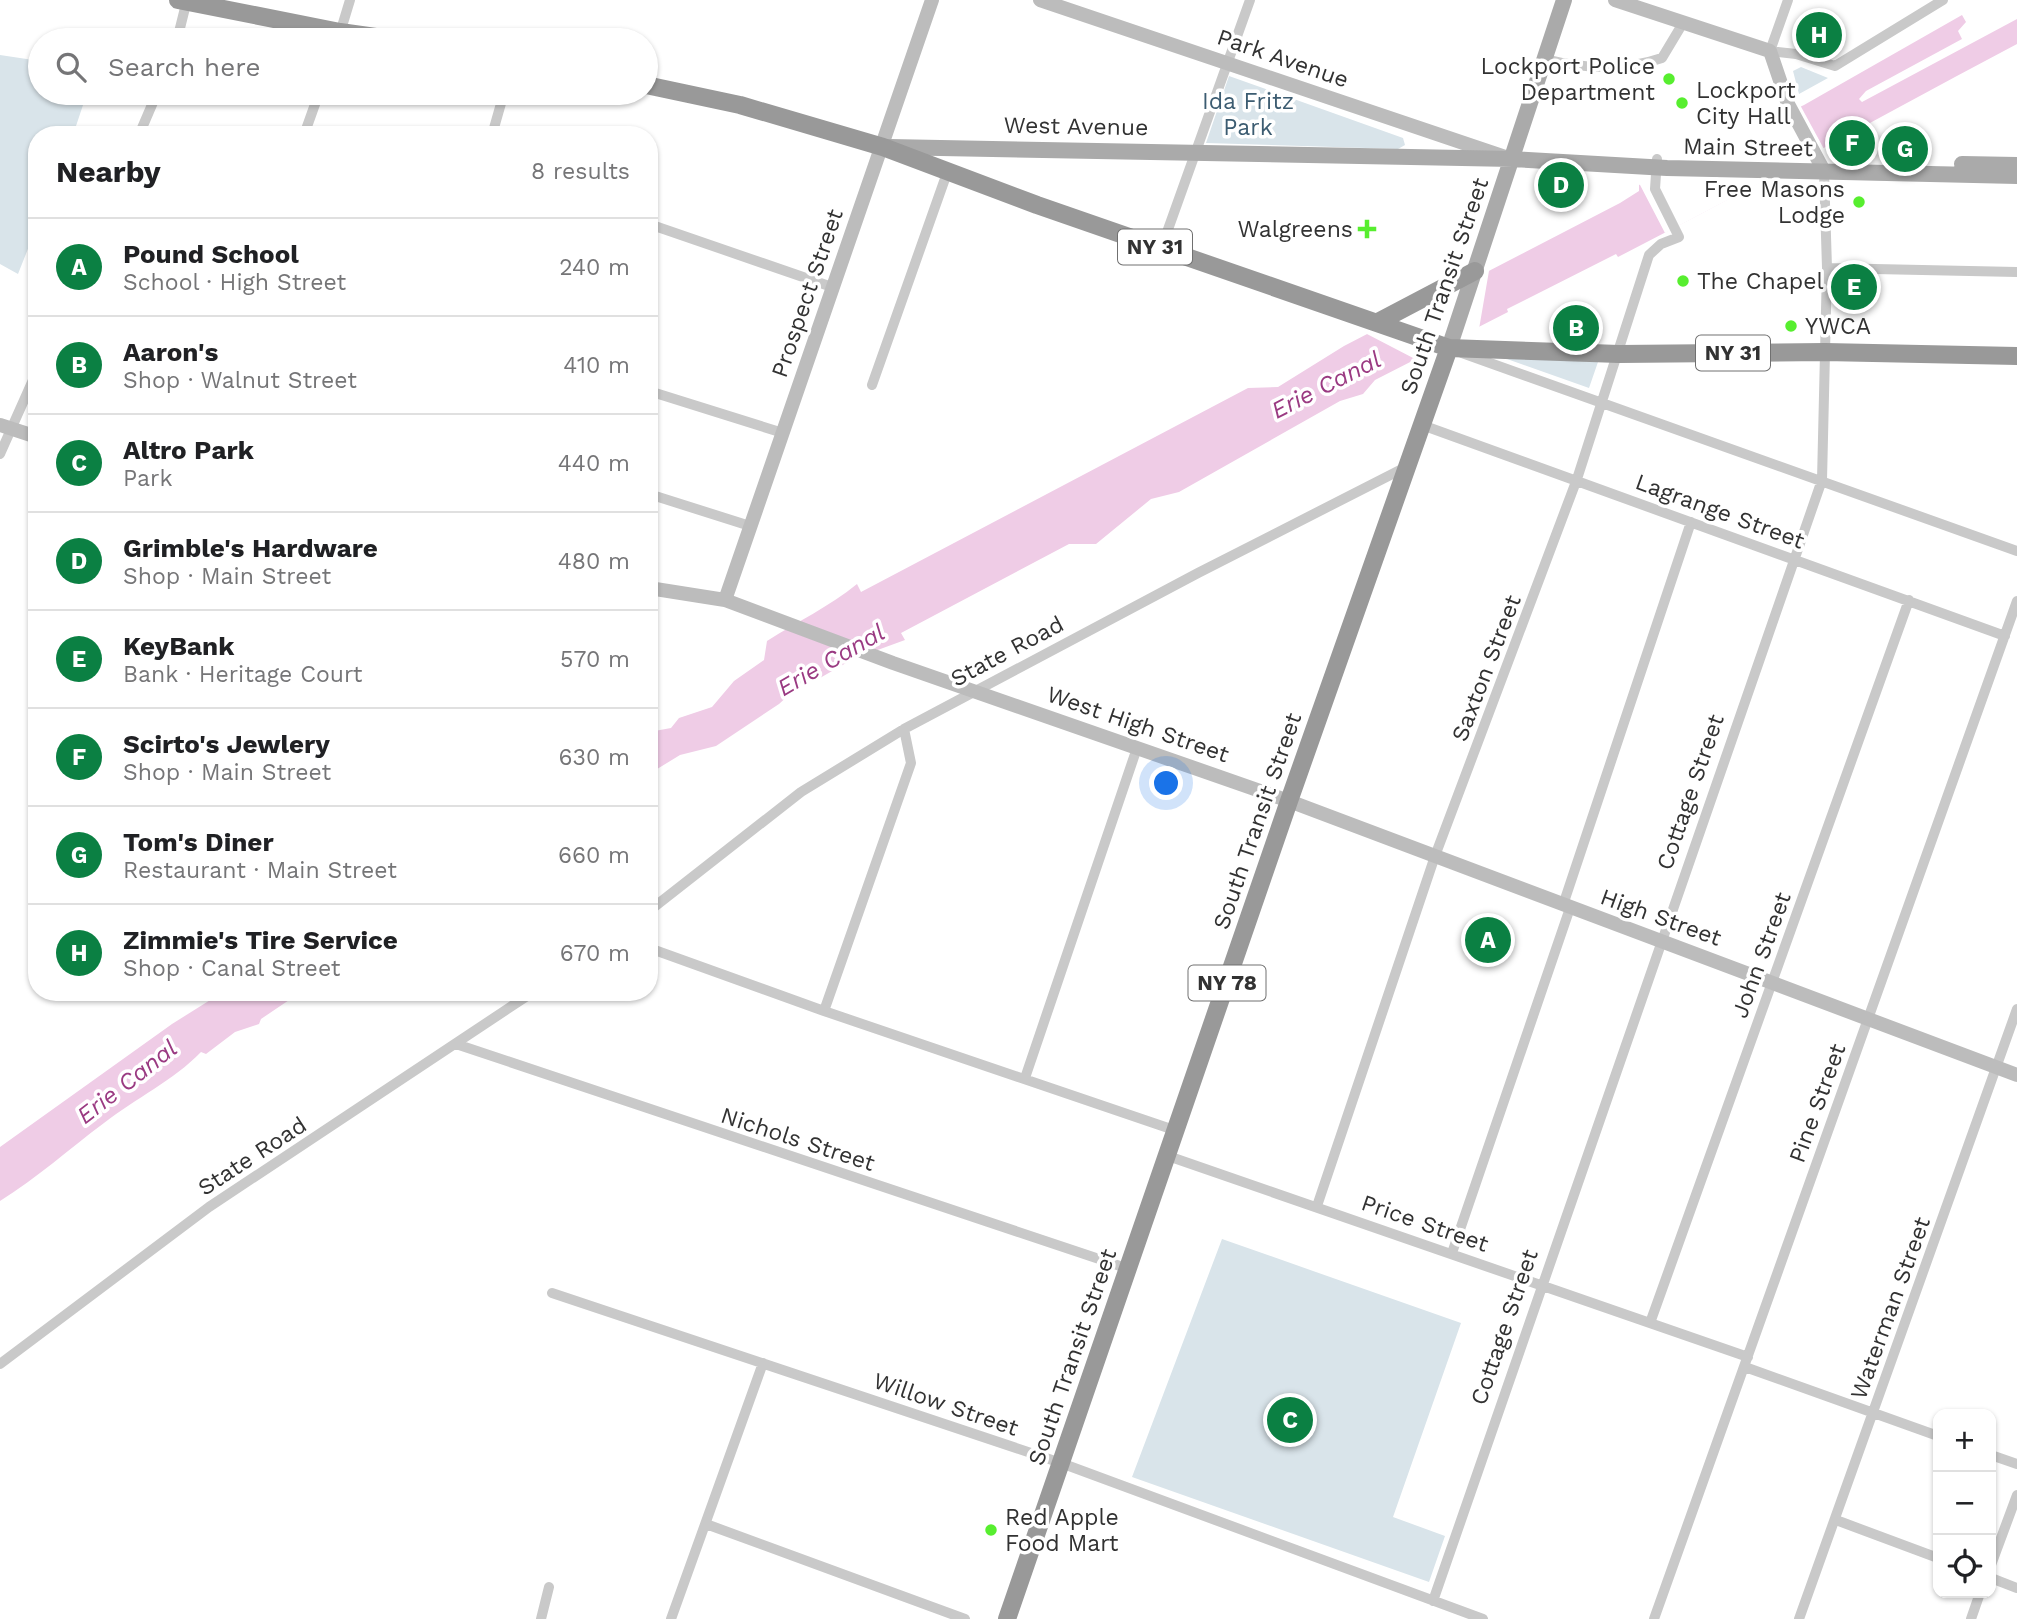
<!DOCTYPE html>
<html lang="en">
<head>
<meta charset="utf-8">
<style>
	:root { --surface:#fff; --page:#f2f2f2; --text:#202124; --muted:#757577; --line:#e0e0e0; --accent:#0b8043 }
	body { margin:0; font-family:"Work Sans",sans-serif; background:var(--page); color:var(--text) }
	.controls { position:absolute; right:21px; bottom:21px; display:grid; overflow:hidden; border-radius:14px; box-shadow:0 2px 5px #0004 }
	.controls button { width:63px; height:63px; display:grid; place-items:center; padding:0; border:0; border-bottom:2px solid var(--line); background:var(--surface); color:var(--text); font:35px sans-serif }
	.you { position:absolute; left:1167px; top:784px; width:24px; height:24px; margin:-18px; border:5px solid #fff; border-radius:50%; background:#1a73e8; box-shadow:0 0 0 10px #1a73e833 }
	.badge { display:grid; place-items:center; width:46px; height:46px; border-radius:50%; background:var(--accent); color:#fff; font-size:23px; font-weight:700 }
	.pin { position:absolute; translate:-50% -50%; border:4px solid #fff; box-shadow:0 2px 7px #0006 }
	.list { margin:0; padding:0; list-style:none }
	h2 { display:flex; justify-content:space-between; align-items:center; height:91px; margin:0; padding:0 28px; font-size:30px }
	h2 small { font-size:23px; font-weight:400; color:var(--muted) }
	.list li { display:grid; grid-template-columns:46px 1fr auto; gap:21px; align-items:center; box-sizing:border-box; height:98px; padding:0 28px; border-top:2px solid var(--line) }
	.list b { display:block; font-size:26px; white-space:nowrap }
	.list p { margin:0; font-size:23px; white-space:nowrap; color:var(--muted) }
	.list em { font-size:23px; font-style:normal; color:var(--muted) }
	.icon { flex:none; width:38px; height:38px; fill:none; stroke:currentColor; stroke-width:2; stroke-linecap:round; stroke-linejoin:round }
	.map { position:relative; flex:none; width:2017px; height:1619px; overflow:hidden }
	.search { position:absolute; background:var(--surface); box-shadow:0 2px 5px #0004; left:28px; top:28px; width:630px; height:77px; display:flex; align-items:center; gap:18px; box-sizing:border-box; padding:0 24px; border-radius:38px; color:var(--muted); font-size:26px }
	.panel { position:absolute; background:var(--surface); box-shadow:0 2px 5px #0004; left:28px; top:126px; width:630px; height:875px; border-radius:28px }
	.map>svg:first-child { display:block }
</style>
</head>
<body>
<div class="map">
<svg width="2017" height="1619" viewBox="0 0 2017 1619">
	<rect width="100%" height="100%" fill="#fff"/>
	<!-- green -->
	<path fill="#d9e4ea" d="M0 55 40 61V93H87L73 135H37V226L18 274 0 264Z
		M1801 67 1828 78 1799 94 1793 71Z
		M1229 76 1403 138 1405 145 1398 149 1206 143Z
		M1509 356 1598 362 1589 388 1507 359Z
		M1222 1239 1461 1323 1393 1517 1445 1536 1429 1582 1132 1477Z"/>
	<!-- water -->
	<path fill="#efcce6" d="M1962 15 1966 22 1958 31 1962 39 1866 91 1859 99 1862 102 2017 19V44C1883 115 1754 187 1618 257L1616 254 1507 309 1508 312 1375 380 1363 394 1340 401 1179 492 1151 499 1096 544H1069L901 633 905 640 853 659 820 678 801 684 779 704 716 746 680 755 649 774V732L671 728 679 718 712 707 734 681 764 660 767 641C798 621 829 607 857 584L861 592 1248 388 1278 387 1344 346 1620 203 1639 191V185L1804 105Z
		M223 992H301L261 1019 259 1024 235 1032 206 1054 201 1052C173 1081 136 1098 104 1123 69 1149 37 1178 0 1201V1147L172 1024Z"/>
	<!-- pier -->
	<path fill="#fff" d="M1799 103 1824 149 1665 233 1639 183Z
		M1490 265 1479 329 1417 360 1365 333Z"/>
	<g fill="none" stroke-linecap="round" stroke-linejoin="round">
		<!-- street -->
		<path stroke="#c9c9c9" stroke-width="10" d="M1788 0 1770 51 1796 54 1835 66 1943 0
			M340 33 350 0
			M177 40 187 0
			M1545 59C1584 69 1624 71 1662 58L1683 23
			M139 135 157 93
			M304 135 319 93
			M492 135 504 93
			M649 224 832 287
			M1161 249 1250 0
			M1827 268 2017 272
			M1462 353 2017 551
			M872 385 947 173
			M649 391 783 433
			M1422 425 2005 636
			M0 454 37 371
			M649 494 750 526
			M1563 905 1691 522
			M649 911 801 792 904 729 1198 573 1408 466
			M649 948 824 1011 1177 1131
			M824 1011 911 763 904 729
			M456 1044 1129 1269
			M1025 1078 1137 748
			M1168 1156 1748 1357
			M1317 1206 1435 856 1577 479 1649 255 1661 244 1679 237 1655 189 1657 159
			M1452 1253 1570 908
			M552 1293 1061 1463 1483 1619
			M1650 1323 1909 600
			M0 1364 209 1207 533 992
			M1745 1367 1938 1436
			M1991 1455 2017 1464
			M1836 1520 1938 1558
			M706 1524 965 1619
			M1991 1565 2017 1495
			M1991 1578 2017 1588
			M1433 1601 1822 480 1827 268 1824 171
			M541 1619 549 1587
			M671 1619 763 1363
			M1654 1619 2017 601
			M1799 1619 2017 1009
			M1971 1619 1980 1593"/>
		<!-- secondary -->
		<path stroke="#bcbcbc" stroke-width="14" d="M1040 0 1505 157
			M1615 0 1770 51 1788 104 1824 171
			M0 425 37 437
			M649 588 725 600 893 663 1289 801 2017 1075
			M725 600 932 0"/>
		<!-- primary -->
		<path stroke="#aaa" stroke-width="16" d="M889 147 1513 159 1667 168 2017 176
			M1962 164 2017 165
			M1449 348 1564 0"/>
		<!-- highway -->
		<path stroke="#999" stroke-width="18" d="M178 0 340 32 397 40
			M646 85 740 105 883 147 1037 205 1449 348 1619 354 1825 352 2017 356
			M1378 322 1475 271
			M1007 1619 1289 801 1449 348"/>
	</g>
	<!-- markers -->
	<g fill="#57ee2f" stroke="#fff" stroke-width="2.5">
		<circle cx="1669" cy="79" r="7"/>
		<circle cx="1682" cy="103" r="7"/>
		<circle cx="1859" cy="202" r="7"/>
		<path d="M1363.5 218.5h7v7h7v7h-7v7h-7v-7h-7v-7h7z"/>
		<circle cx="1683" cy="281" r="7"/>
		<circle cx="1791" cy="326" r="7"/>
		<circle cx="991" cy="1530" r="7"/>
	</g>
	<g text-anchor="middle" stroke-width="7" stroke-linejoin="round" paint-order="stroke">
		<!-- shield labels -->
		<g fill="#fff" stroke="#707070" stroke-width="2">
			<rect x="1118" y="229.5" width="74" height="35" rx="5"/>
			<rect x="1696" y="335.5" width="74" height="35" rx="5"/>
			<rect x="1188.5" y="965.5" width="77" height="35" rx="5"/>
		</g>
		<g font-size="21" font-weight="bold" fill="#323232">
			<text x="1155" y="254">NY 31</text>
			<text x="1733" y="360">NY 31</text>
			<text x="1227" y="990">NY 78</text>
		</g>
		<!-- street labels -->
		<g font-size="23" fill="#323232" stroke="#fff">
			<text transform="translate(1283 58) rotate(19)" y="8">Park Avenue</text>
			<text transform="translate(1076 126) rotate(1)" y="8">West Avenue</text>
			<text transform="translate(1748 147) rotate(1)" y="8">Main Street</text>
			<text transform="translate(1444 286) rotate(-71)" y="8">South Transit Street</text>
			<text transform="translate(807 293) rotate(-71)" y="8">Prospect Street</text>
			<text transform="translate(1720 511) rotate(20)" y="8">Lagrange Street</text>
			<text transform="translate(1007 651) rotate(-28)" y="8">State Road</text>
			<text transform="translate(1486 668) rotate(-69)" y="8">Saxton Street</text>
			<text transform="translate(1138 724) rotate(19)" y="8">West High Street</text>
			<text transform="translate(1690 792) rotate(-71)" y="8">Cottage Street</text>
			<text transform="translate(1257 821) rotate(-71)" y="8">South Transit Street</text>
			<text transform="translate(1661 917) rotate(20)" y="8">High Street</text>
			<text transform="translate(1761 955) rotate(-70)" y="8">John Street</text>
			<text transform="translate(1817 1103) rotate(-70)" y="8">Pine Street</text>
			<text transform="translate(798 1139) rotate(18)" y="8">Nichols Street</text>
			<text transform="translate(252 1156) rotate(-33)" y="8">State Road</text>
			<text transform="translate(1425 1223) rotate(19)" y="8">Price Street</text>
			<text transform="translate(1890 1308) rotate(-70)" y="8">Waterman Street</text>
			<text transform="translate(1504 1327) rotate(-71)" y="8">Cottage Street</text>
			<text transform="translate(1072 1357) rotate(-71)" y="8">South Transit Street</text>
			<text transform="translate(946 1404) rotate(19)" y="8">Willow Street</text>
		</g>
		<!-- poi labels -->
		<g font-size="23" fill="#323232" stroke="#fff" text-anchor="start">
			<text x="1655" y="74" text-anchor="end">Lockport Police<tspan x="1655" dy="26">Department</tspan></text>
			<text x="1696" y="98">Lockport<tspan x="1696" dy="26">City Hall</tspan></text>
			<text x="1845" y="197" text-anchor="end">Free Masons<tspan x="1845" dy="26">Lodge</tspan></text>
			<text x="1353" y="237" text-anchor="end">Walgreens</text>
			<text x="1697" y="289">The Chapel</text>
			<text x="1805" y="334">YWCA</text>
			<text x="1005" y="1525">Red Apple<tspan x="1005" dy="26">Food Mart</tspan></text>
		</g>
		<!-- park labels -->
		<g font-size="23" fill="#3c5c71" stroke="#fff">
			<text x="1248" y="109">Ida Fritz<tspan x="1248" dy="26">Park</tspan></text>
		</g>
		<!-- water labels -->
		<g font-size="24" font-style="italic" fill="#9a3a82" stroke="#fff">
			<text transform="translate(1326 385) rotate(-27)" y="8">Erie Canal</text>
			<text transform="translate(831 660) rotate(-30)" y="8">Erie Canal</text>
			<text transform="translate(127 1082) rotate(-38)" y="8">Erie Canal</text>
		</g>
	</g>
</svg>
<div class="controls">
<button>+</button>
<button>−</button>
<button><svg class="icon" aria-label="locate" viewBox="0 0 24 24"><circle cx="12" cy="12" r="6"/><path d="M12 2v4M12 18v4M2 12h4M18 12h4"/></svg></button>
</div>
<div class="you"></div>
<div class="pin badge" style="left:1488px;top:940px">A</div>
<div class="pin badge" style="left:1576px;top:328px">B</div>
<div class="pin badge" style="left:1290px;top:1420px">C</div>
<div class="pin badge" style="left:1561px;top:185px">D</div>
<div class="pin badge" style="left:1854px;top:287px">E</div>
<div class="pin badge" style="left:1852px;top:143px">F</div>
<div class="pin badge" style="left:1905px;top:149px">G</div>
<div class="pin badge" style="left:1819px;top:35px">H</div>
<div class="search"><svg class="icon" aria-label="search" viewBox="0 0 24 24"><circle cx="10" cy="10" r="6"/><path d="M15 15l6 6"/></svg>Search here</div>
<section class="panel">
<h2>Nearby<small>8 results</small></h2>
<ul class="list">
<li><span class="badge">A</span><div><b>Pound School</b><p>School · High Street</p></div><em>240 m</em></li>
<li><span class="badge">B</span><div><b>Aaron's</b><p>Shop · Walnut Street</p></div><em>410 m</em></li>
<li><span class="badge">C</span><div><b>Altro Park</b><p>Park</p></div><em>440 m</em></li>
<li><span class="badge">D</span><div><b>Grimble's Hardware</b><p>Shop · Main Street</p></div><em>480 m</em></li>
<li><span class="badge">E</span><div><b>KeyBank</b><p>Bank · Heritage Court</p></div><em>570 m</em></li>
<li><span class="badge">F</span><div><b>Scirto's Jewlery</b><p>Shop · Main Street</p></div><em>630 m</em></li>
<li><span class="badge">G</span><div><b>Tom's Diner</b><p>Restaurant · Main Street</p></div><em>660 m</em></li>
<li><span class="badge">H</span><div><b>Zimmie's Tire Service</b><p>Shop · Canal Street</p></div><em>670 m</em></li>
</ul>
</section>
</div>
</body>
</html>
